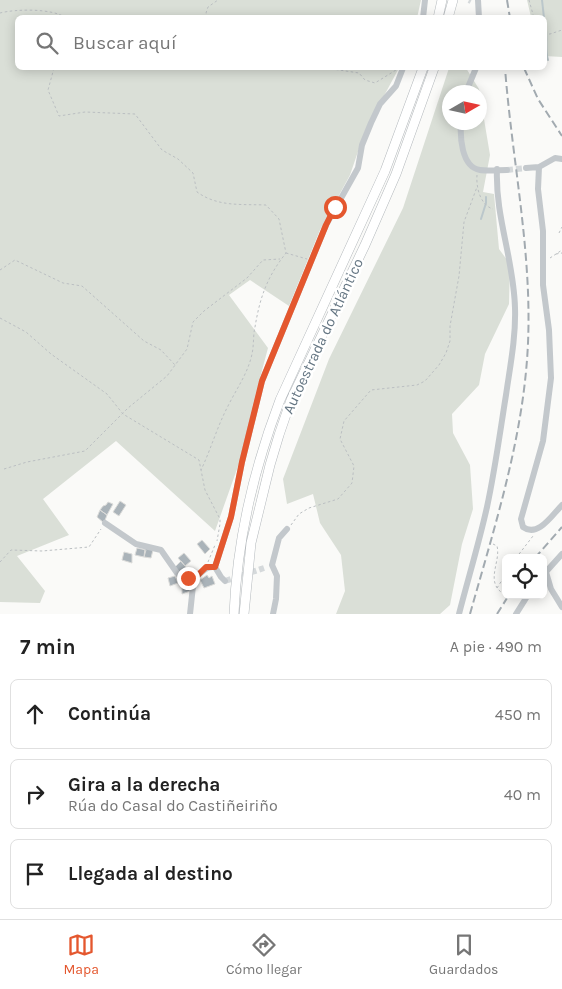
<!DOCTYPE html>
<html lang="es">
<head>
<meta charset="utf-8">
<style>
	:root { --surface:#fff; --page:#f2f2f2; --text:#222; --muted:#767676; --line:#e0e0e0; --accent:#e4572e }
	body { margin:0; font-family:Karla,sans-serif; background:var(--page); color:var(--text) }
	.controls { position:absolute; right:15px; bottom:15px; display:grid; overflow:hidden; border-radius:8px; box-shadow:0 2px 12px #0003 }
	.controls button { width:45px; height:45px; display:grid; place-items:center; padding:0; border:0; border-bottom:1px solid var(--line); background:var(--surface); color:var(--text); font:25px sans-serif }
	.compass { position:absolute; left:442px; top:85px; width:45px; height:45px; border-radius:50%; background:var(--surface); box-shadow:0 2px 12px #0003; rotate:81deg }
	.stop { position:absolute; width:15px; height:15px; margin:-11px; border:4px solid #e4572e; border-radius:50%; background:#fff }
	.stop.end { background:#e4572e; border-color:#fff; box-shadow:0 1px 5px #0008 }
	.list { margin:0; padding:0; list-style:none }
	h2 { display:flex; justify-content:space-between; align-items:center; height:65px; margin:0; padding:0 20px; font-size:21px }
	h2 small { font-size:16px; font-weight:400; color:var(--muted) }
	.list li { display:grid; grid-template-columns:32px 1fr auto; gap:15px; align-items:center; box-sizing:border-box; height:70px; margin:0 10px 10px; padding:0 10px; border:1px solid var(--line); border-radius:8px }
	.list b { display:block; font-size:19px; white-space:nowrap }
	.list p { margin:0; font-size:16px; white-space:nowrap; color:var(--muted) }
	.list em { font-size:16px; font-style:normal; color:var(--muted) }
	.icon { flex:none; width:28px; height:28px; fill:none; stroke:currentColor; stroke-width:2; stroke-linecap:round; stroke-linejoin:round }
	.map { position:relative; flex:none; width:562px; height:614px; overflow:hidden }
	.search { position:absolute; background:var(--surface); box-shadow:0 2px 12px #0003; left:15px; right:15px; top:15px; height:55px; display:flex; align-items:center; gap:12px; box-sizing:border-box; padding:0 18px; border-radius:8px; color:var(--muted); font-size:19px }
	.sheet { height:305px; background:var(--surface) }
	nav { display:flex; justify-content:space-around; align-items:center; box-sizing:border-box; height:70px; border-top:1px solid var(--line); background:var(--surface); font-size:14px; color:var(--muted) }
	nav a { display:grid; justify-items:center; gap:2px }
	nav .on { color:var(--accent) }
	.map>svg:first-child { display:block }
</style>
</head>
<body>
<div class="map">
<svg width="562" height="614" viewBox="0 0 562 614">
	<rect width="100%" height="100%" fill="#fafaf8"/>
	<!-- green -->
	<path fill="#dadfd7" fill-rule="evenodd" d="M0 0H421L417 18H18V68H399L365 131 350 175 320 230 289 306 250 280 229 295 268 348 253 404 242 455 215 531 116 441 43 499 69 535 17 556 45 591 40 603 0 602Z
		M527 0H562V57L545 56 544 18 531 17Z
		M449 68H466L479 89 490 155 483 192 494 194 499 249 510 264 509 304 485 354 479 385 452 414 453 433 470 465 473 509 462 544 450 605 440 614H336L345 591 341 555 320 523 313 494 287 504 283 479 329 359 403 208ZM450 92H480V122H450Z"/>
	<g fill="none" stroke-linecap="round" stroke-linejoin="round">
		<!-- stream -->
		<path stroke="#bbc7cb" stroke-width="2" d="M542 0 544 18
			M544 20C549 34 544 47 548 60
			M481 219 486 203V197"/>
	</g>
	<!-- building -->
	<path fill="#aab3b9" stroke="#dcdcda" d="M120 501 126 505 119 516 113 512Z
		M108 502 113 504 107 515 100 510 103 506 106 505Z
		M100 510 107 515 104 523 97 517Z
		M202 540 210 549 205 554 197 544Z
		M137 548 146 550 144 557 135 555Z
		M145 548 153 550 151 558 144 557Z
		M124 552 132 554V563L122 560Z
		M184 553 191 561 185 566 178 558Z
		M181 561 186 567 180 573 175 567Z
		M207 575 209 578 212 576 215 584 204 588 200 580Z
		M175 576 178 583 170 586 168 578Z
		M188 585 190 591 182 594V587Z"/>
	<g fill="none" stroke-linecap="round" stroke-linejoin="round">
		<!-- minor-tunnel -->
		<path stroke="#d5d9db" stroke-width="6" stroke-dasharray="6 3" stroke-linecap="butt" d="M469 0 471 1
			M507 170 526 168
			M225 581 264 568"/>
		<!-- highway casing -->
		<g stroke="#b4b9bd" stroke-width="10">
			<path id="highway" d="M438 18 442 0
				M448 18 453 0
				M234 614C237 540 254 468 280 400L385 171 423 68
				M244 614 251 543 270 465 279 435 291 400 365 245 396 174 434 68"/>
		</g>
		<!-- path -->
		<path stroke="#bbbfc2" stroke-width="1" stroke-dasharray="2.5 2.5" stroke-linecap="butt" d="M529 0 534 18
			M0 13C15 9 53 8 66 18
			M208 18 206 13 208 7 218 0
			M544 34H550L562 30
			M54 68 48 90 59 116 85 112 135 114 162 150 178 159 193 173 197 192C218 207 241 204 266 205L279 219 286 253C267 277 260 297 255 327 253 335 254 345 252 354 248 373 237 388 228 406 217 427 211 449 201 470
			M326 68 359 73 365 80 375 83 396 70
			M477 175C476 187 480 205 493 209
			M559 233 562 227
			M286 253 307 259
			M556 254 562 253
			M550 258 562 250
			M0 270 15 260 63 283 82 286 144 341 161 350 175 365
			M0 318 26 332 51 354 107 394 123 414 199 460 205 490 220 519V524L217 541
			M4 469 27 462 85 451 128 408 167 376 187 349 193 322 204 311 247 278 263 260 280 259
			M291 525 299 514 309 508 338 499 352 483 354 466 340 439 344 421 371 390 417 385 425 381 439 365 446 353 450 341V326L459 276 464 222 477 187
			M493 544 497 546C501 561 486 580 501 592
			M516 558 533 536
			M0 562 11 550 42 551 89 547 101 529
			M208 562 215 545
			M497 588 506 574"/>
		<!-- minor -->
		<path stroke="#c3c8cc" stroke-width="6" d="M478 0 479 18
			M423 18 425 0
			M466 92 476 68
			M461 122C460 136 461 167 480 170 486 171 500 170 507 170
			M539 167 538 189 543 231V285L549 330 551 378 543 441 521 519 523 527C538 538 552 515 562 505
			M526 168 539 167 555 158 562 159
			M105 523 136 544 161 550 177 573 182 578C187 578 192 578 196 576 204 572 205 566 215 567L221 577 225 581
			M215 567 231 517 242 462 262 381 326 225 358 168 362 145 371 123 380 104 396 86 403 68
			M546 572 551 589 562 607
			M544 574 562 554
			M190 614 193 586 197 576
			M273 614 276 599 277 576 272 565 279 538 287 529
			M459 614C468 579 479 543 487 507 495 470 500 432 506 395 510 367 516 337 515 308 514 260 495 217 497 169
			M516 614 528 595"/>
		<!-- highway -->
		<use href="#highway" stroke="#fff" stroke-width="9"/>
		<!-- rail -->
		<path stroke="#a2aab0" stroke-width="2" stroke-dasharray="8 4" stroke-linecap="butt" d="M507 0 510 18
			M524 68 538 99 562 136
			M535 558 562 527
			M470 614C495 525 524 436 528 343 532 251 512 160 505 68
			M497 614 509 595"/>
	</g>
	<g fill="none" stroke-linecap="round" stroke-linejoin="round">
		<!-- route -->
		<path stroke="#e4572e" stroke-width="6" d="M188 578 197 576 206 567H215L231 517 242 462 262 381 326 225 335 207"/>
	</g>
	<g text-anchor="middle" stroke-width="5" stroke-linejoin="round" paint-order="stroke">
		<!-- street labels -->
		<g font-size="15" fill="#657683" stroke="#fff">
			<text transform="translate(323 336) rotate(-65)" y="5">Autoestrada do Atlántico</text>
		</g>
	</g>
</svg>
<div class="controls">
<button><svg class="icon" aria-label="locate" viewBox="0 0 24 24"><circle cx="12" cy="12" r="6"/><path d="M12 2v4M12 18v4M2 12h4M18 12h4"/></svg></button>
</div>
<svg class="compass" viewBox="-18 -18 36 36"><path d="M0-13l5 13h-10z" fill="#e53935"/><path d="M0 13l5-13h-10z" fill="#767676"/></svg>
<div class="stop" style="left:335px;top:207px"></div>
<div class="stop end" style="left:188px;top:578px"></div>
<div class="search"><svg class="icon" aria-label="search" viewBox="0 0 24 24"><circle cx="10" cy="10" r="6"/><path d="M15 15l6 6"/></svg>Buscar aquí</div>
</div>
<section class="sheet">
<h2>7 min<small>A pie · 490 m</small></h2>
<ul class="list">
<li><svg class="icon" aria-label="ahead" viewBox="0 0 24 24"><path d="M12 20V5M6 11l6-6 6 6"/></svg><div><b>Continúa</b></div><em>450 m</em></li>
<li><svg class="icon" aria-label="right" viewBox="0 0 24 24"><path d="M7 20v-9h11M14 6l5 5-5 5"/></svg><div><b>Gira a la derecha</b><p>Rúa do Casal do Castiñeiriño</p></div><em>40 m</em></li>
<li><svg class="icon" aria-label="arrive" viewBox="0 0 24 24"><path d="M6 21V4h12l-3 4 3 4H6"/></svg><div><b>Llegada al destino</b></div></li>
</ul>
</section>
<nav>
<a class="on"><svg class="icon" aria-label="map" viewBox="0 0 24 24"><path d="M3 6l6-2 6 2 6-2v14l-6 2-6-2-6 2zM9 4v14M15 6v14"/></svg>Mapa</a>
<a><svg class="icon" aria-label="directions" viewBox="0 0 24 24"><path d="M12 3l9 9-9 9-9-9zM9 14v-3h6M13 9l2 2-2 2"/></svg>Cómo llegar</a>
<a><svg class="icon" aria-label="saved" viewBox="0 0 24 24"><path d="M7 4h10v16l-5-4-5 4z"/></svg>Guardados</a>
</nav>
</body>
</html>
